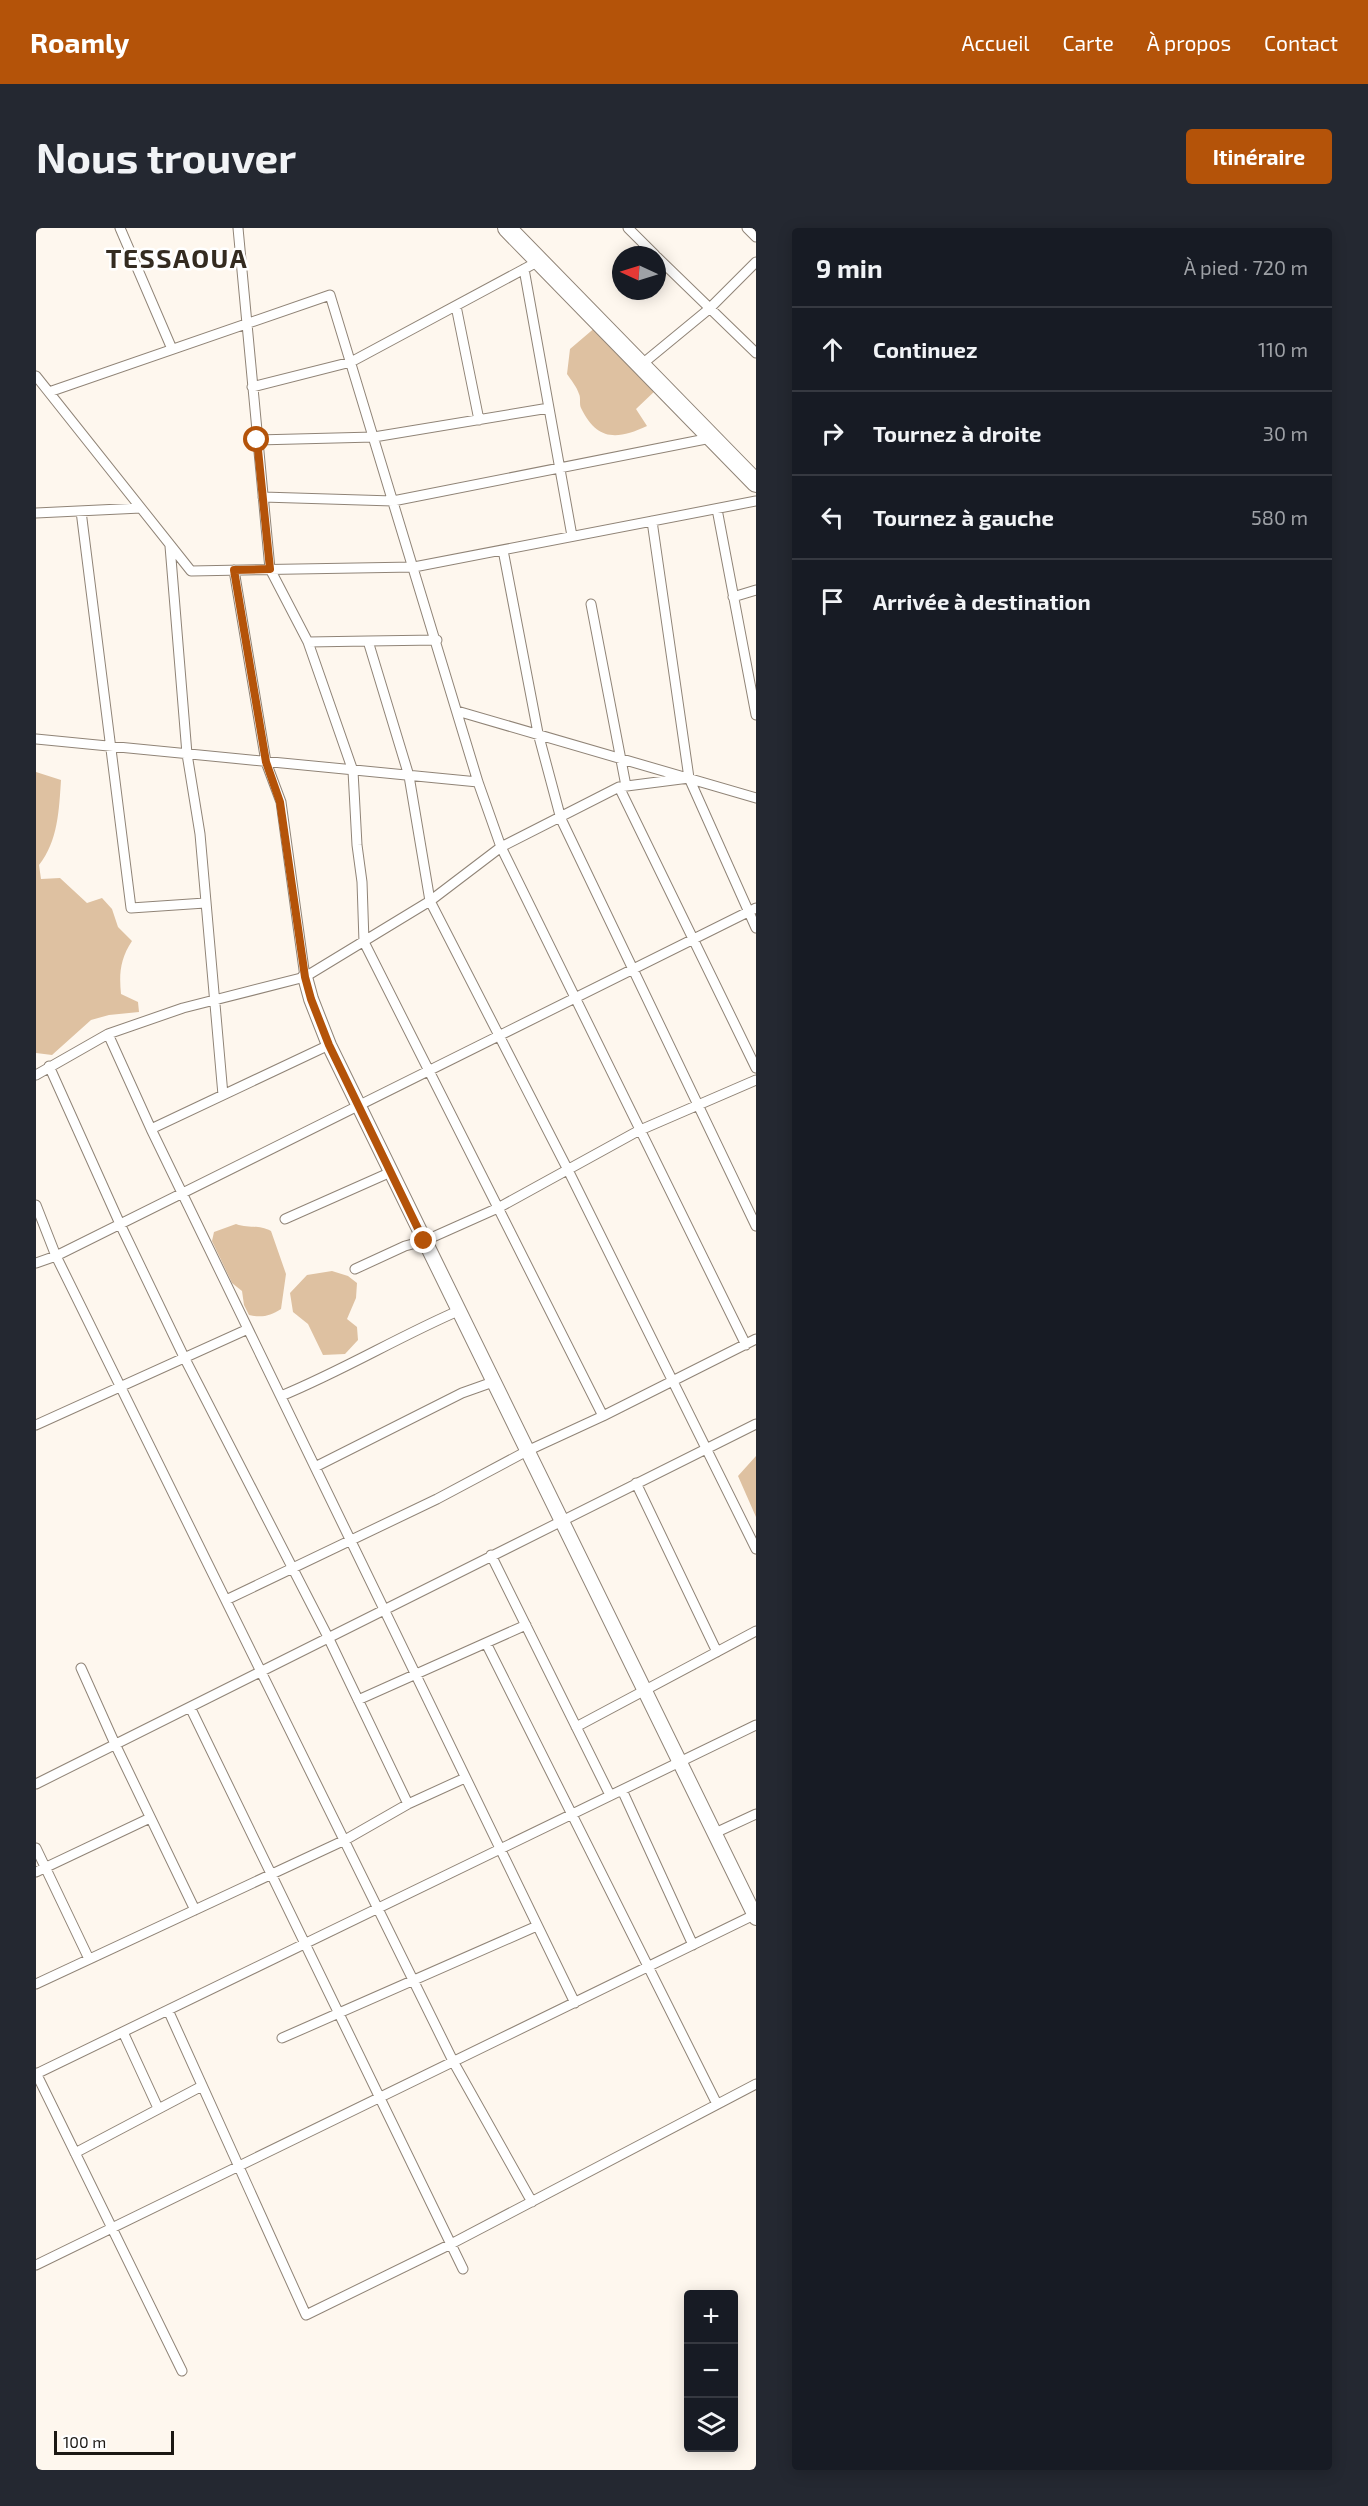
<!DOCTYPE html>
<html lang="fr">
<head>
<meta charset="utf-8">
<style>
	:root { --surface:#171b24; --page:#242831; --text:#f1f3f6; --muted:#9ea1a6; --line:#363941; --accent:#b45309 }
	body { margin:0; font-family:"Exo 2",sans-serif; background:var(--page); color:var(--text) }
	.controls { position:absolute; right:18px; bottom:18px; display:grid; overflow:hidden; border-radius:6px; box-shadow:0 3px 15px #0003 }
	.controls button { width:54px; height:54px; display:grid; place-items:center; padding:0; border:0; border-bottom:2px solid var(--line); background:var(--surface); color:var(--text); font:30px sans-serif }
	.compass { position:absolute; left:576px; top:18px; width:54px; height:54px; border-radius:50%; background:var(--surface); box-shadow:0 3px 15px #0003; rotate:274deg }
	.scale { position:absolute; left:18px; bottom:15px; width:120px; box-sizing:border-box; padding-left:6px; border:3px solid #1c1813; border-top:0; font-size:16px; line-height:21px; white-space:nowrap; color:#1c1813; -webkit-text-stroke:4px #fff; paint-order:stroke }
	.stop { position:absolute; width:18px; height:18px; margin:-14px; border:4px solid #b45309; border-radius:50%; background:#fff }
	.stop.end { background:#b45309; border-color:#fff; box-shadow:0 2px 6px #0008 }
	.list { margin:0; padding:0; list-style:none }
	h2 { display:flex; justify-content:space-between; align-items:center; height:78px; margin:0; padding:0 24px; font-size:26px }
	h2 small { font-size:20px; font-weight:400; color:var(--muted) }
	.list li { display:grid; grid-template-columns:39px 1fr auto; gap:18px; align-items:center; box-sizing:border-box; height:84px; padding:0 24px; border-top:2px solid var(--line) }
	.list b { display:block; font-size:22px; white-space:nowrap }
	.list em { font-size:20px; font-style:normal; color:var(--muted) }
	.icon { flex:none; width:33px; height:33px; fill:none; stroke:currentColor; stroke-width:2; stroke-linecap:round; stroke-linejoin:round }
	.map { position:relative; flex:none; width:720px; height:2242px; overflow:hidden; border-radius:6px }
	header { display:flex; align-items:center; gap:36px; box-sizing:border-box; height:84px; padding:0 30px; background:var(--accent); color:#fff }
	header strong { font-size:28px }
	nav { display:flex; gap:33px; margin-inline-start:auto; font-size:21px }
	.intro { display:flex; align-items:center; justify-content:space-between; box-sizing:border-box; height:144px; padding:0 36px }
	h1 { margin:0; font-size:42px }
	.button { padding:15px 27px; border-radius:6px; background:var(--accent); color:#fff; font-size:21px; font-weight:700 }
	main { display:flex; gap:36px; padding:0 36px }
	aside { flex:1; background:var(--surface); border-radius:6px; box-shadow:0 3px 15px #0003 }
	.map>svg:first-child { display:block }
</style>
</head>
<body>
<header>
<strong>Roamly</strong>
<nav><a>Accueil</a><a>Carte</a><a>À propos</a><a>Contact</a></nav>
</header>
<div class="intro"><h1>Nous trouver</h1><a class="button">Itinéraire</a></div>
<main>
<div class="map">
<svg width="720" height="2242" viewBox="0 0 720 2242">
	<rect width="100%" height="100%" fill="#fef7ee"/>
	<!-- water -->
	<path fill="#dec1a1" d="M561 98 621 161 600 181 611 198C581 212 561 213 545 180 543 176 545 170 543 166 541 159 535 152 531 146L534 121Z
		M0 544 25 552C23 582 22 613 3 637L5 651 24 650 51 675 66 670 76 681 82 699 96 713C84 731 83 746 85 766L102 774 103 784 73 787 55 792 16 827 0 825Z
		M200 996C213 1001 222 996 235 1003L250 1046 245 1081C234 1088 226 1090 213 1087L208 1077 206 1063 196 1055 176 1013 178 1004Z
		M296 1043 312 1048 321 1055 320 1070 311 1091 321 1099 322 1112 309 1126 287 1127 272 1096 257 1084 254 1065 271 1047Z
		M720 1228V1289L702 1248Z"/>
	<g fill="none" stroke-linecap="round" stroke-linejoin="round">
		<!-- street casing -->
		<g stroke="#908477" stroke-width="11">
			<path id="street" d="M84 0 136 121
				M202 0 234 341 272 414 332 413 373 548 394 673 532 942 720 1321
				M592 0 619 27
				M711 0 720 9
				M621 29 720 125
				M488 41 536 308
				M420 78 443 192
				M605 137 673 81 720 34
				M0 148 155 343 378 339 720 273
				M216 159 315 134 503 33
				M13 164 294 67 442 554 465 619 710 1117
				M221 212 338 209 513 180
				M227 269 357 273 675 210
				M681 281 720 487
				M45 283 95 680 169 675
				M0 285 105 280
				M616 293 653 550 720 700
				M134 318 151 526 164 606 187 867
				M467 322 502 505 525 591 720 998
				M198 342 230 534 245 574 269 749
				M697 369 720 362
				M555 376 590 558
				M332 413 401 412
				M272 414 317 543 321 617 326 654 328 714 567 1188
				M421 483 720 570
				M0 511 442 554
				M583 559 720 840
				M72 806 115 901 539 1775
				M13 838 84 996 148 1129 292 1409 372 1576
				M0 847 72 806 147 780 269 749 394 673 465 619 583 559 653 550
				M115 901 293 817
				M0 977 20 1028 418 1835 496 1974
				M249 991 355 944
				M0 1035 20 1028 720 680
				M319 1041 369 1018 388 1013 462 980 602 903 720 852
				M245 1168C306 1143 362 1109 422 1083
				M0 1197 212 1101
				M279 1239 426 1165 457 1154
				M600 1255 681 1424
				M455 1327 574 1567
				M190 1372 401 1271 491 1223 567 1188 720 1111
				M450 1415 681 1876
				M45 1440 79 1516 159 1682
				M322 1472 490 1397
				M154 1479 427 2041
				M540 1499 720 1403
				M0 1556 720 1196
				M586 1562 657 1717
				M679 1605 720 1586
				M0 1620 53 1731
				M0 1644 114 1590
				M0 1756 309 1612 372 1576 429 1550
				M132 1782 270 2087 415 2016 720 1856
				M87 1804 122 1880
				M246 1810 501 1698
				M0 1845 146 2143
				M0 1846 720 1497
				M39 1925 166 1858
				M0 2037 720 1686"/>
		</g>
		<!-- secondary casing -->
		<g stroke="#908477" stroke-width="16">
			<path id="secondary" d="M269 749 275 771 293 817 720 1690"/>
		</g>
		<!-- highway casing -->
		<g stroke="#908477" stroke-width="20">
			<path id="highway" d="M471 0 720 255"/>
		</g>
		<!-- street -->
		<use href="#street" stroke="#fff" stroke-width="9"/>
		<!-- secondary -->
		<use href="#secondary" stroke="#fff" stroke-width="14"/>
		<!-- highway -->
		<use href="#highway" stroke="#fff" stroke-width="18"/>
	</g>
	<g fill="none" stroke-linecap="round" stroke-linejoin="round">
		<!-- route -->
		<path stroke="#b45309" stroke-width="8" d="M221 212 234 341 198 342 230 534 244 574 269 749 275 771 293 817 388 1013"/>
	</g>
	<g text-anchor="middle" stroke-width="5" stroke-linejoin="round" paint-order="stroke">
		<!-- district labels -->
		<g font-size="26" font-weight="bold" letter-spacing="1.5" fill="#342b20" stroke="#fff">
			<text x="141" y="40">TESSAOUA</text>
		</g>
	</g>
</svg>
<div class="controls">
<button>+</button>
<button>−</button>
<button><svg class="icon" aria-label="layers" viewBox="0 0 24 24"><path d="M12 4l9 5-9 5-9-5zM3 14l9 5 9-5"/></svg></button>
</div>
<svg class="compass" viewBox="-18 -18 36 36"><path d="M0-13l5 13h-10z" fill="#e53935"/><path d="M0 13l5-13h-10z" fill="#9ea1a6"/></svg>
<div class="scale">100 m</div>
<div class="stop" style="left:221px;top:212px"></div>
<div class="stop end" style="left:388px;top:1013px"></div>
</div>
<aside>
<h2>9 min<small>À pied · 720 m</small></h2>
<ul class="list">
<li><svg class="icon" aria-label="ahead" viewBox="0 0 24 24"><path d="M12 20V5M6 11l6-6 6 6"/></svg><div><b>Continuez</b></div><em>110 m</em></li>
<li><svg class="icon" aria-label="right" viewBox="0 0 24 24"><path d="M7 20v-9h11M14 6l5 5-5 5"/></svg><div><b>Tournez à droite</b></div><em>30 m</em></li>
<li><svg class="icon" aria-label="left" viewBox="0 0 24 24"><path d="M17 20v-9H6M10 6l-5 5 5 5"/></svg><div><b>Tournez à gauche</b></div><em>580 m</em></li>
<li><svg class="icon" aria-label="arrive" viewBox="0 0 24 24"><path d="M6 21V4h12l-3 4 3 4H6"/></svg><div><b>Arrivée à destination</b></div></li>
</ul>
</aside>
</main>
</body>
</html>
